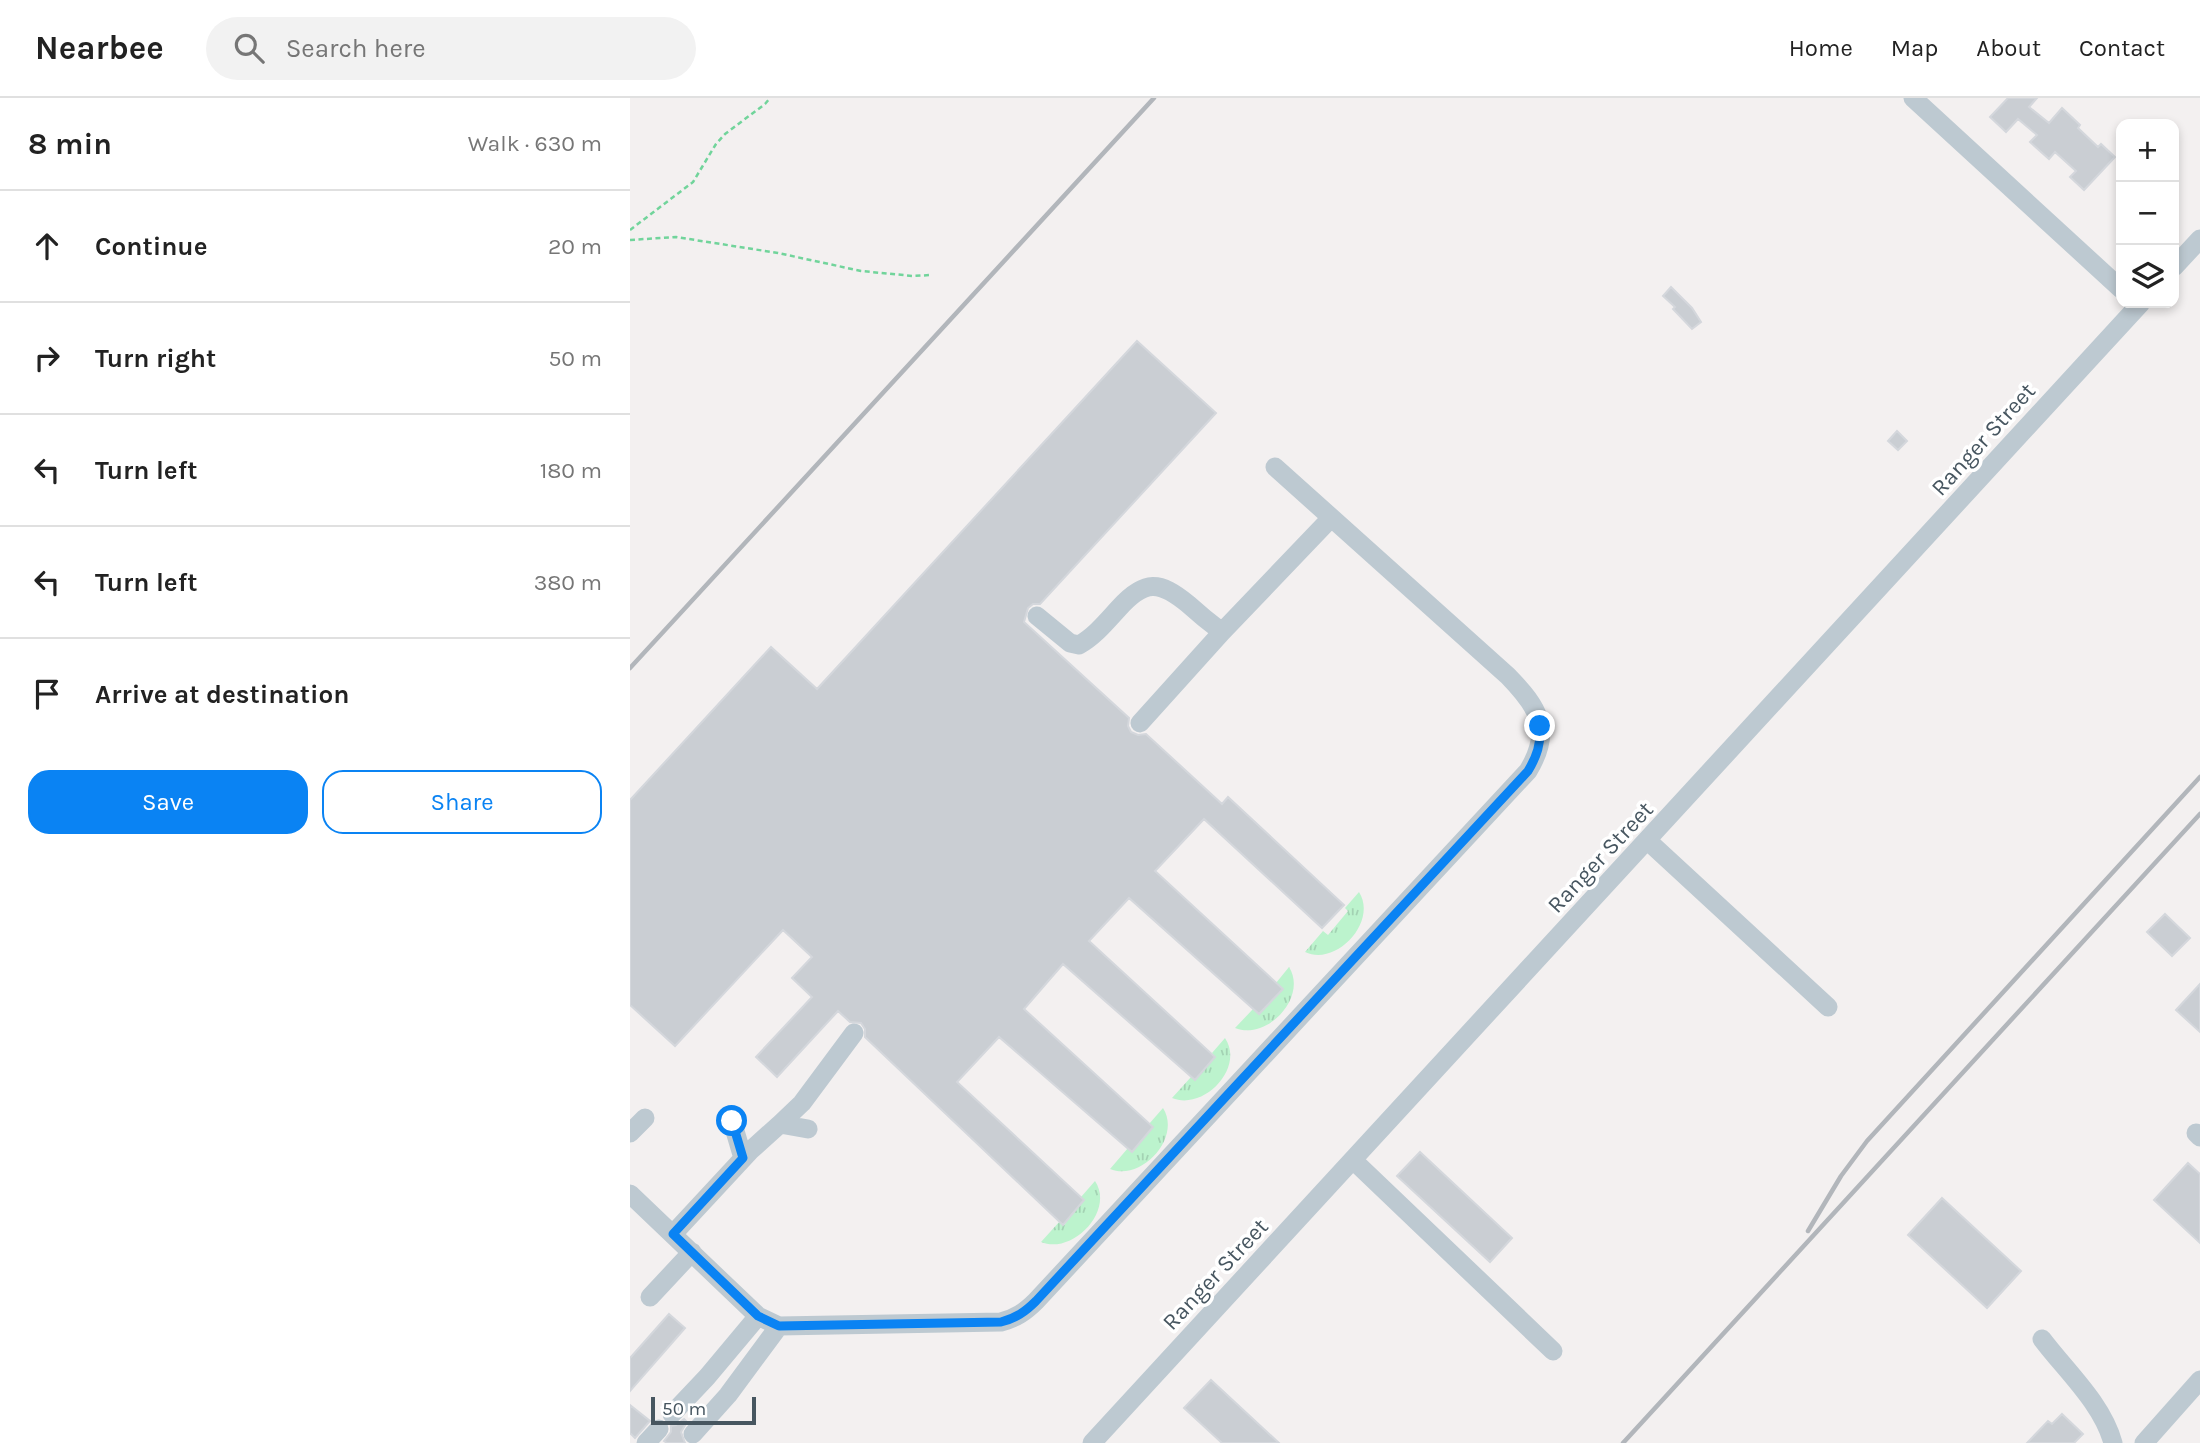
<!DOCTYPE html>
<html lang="en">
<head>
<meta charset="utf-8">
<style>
	:root { --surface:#fff; --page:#f2f2f2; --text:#222; --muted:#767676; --line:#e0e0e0; --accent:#0a83f3 }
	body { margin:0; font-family:Karla,sans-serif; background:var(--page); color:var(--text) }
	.controls { position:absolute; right:21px; top:21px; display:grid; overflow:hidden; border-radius:14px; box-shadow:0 4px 10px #0003 }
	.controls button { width:63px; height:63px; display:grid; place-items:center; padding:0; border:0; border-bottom:2px solid var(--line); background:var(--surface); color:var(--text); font:35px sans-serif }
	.scale { position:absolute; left:21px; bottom:18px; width:105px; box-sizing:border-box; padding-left:7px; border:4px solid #475660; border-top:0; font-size:19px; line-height:24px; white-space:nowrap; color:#475660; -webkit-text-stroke:5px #fff; paint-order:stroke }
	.stop { position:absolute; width:21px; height:21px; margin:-16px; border:5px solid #0a83f3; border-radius:50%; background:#fff }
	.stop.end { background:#0a83f3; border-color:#fff; box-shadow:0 2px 7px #0008 }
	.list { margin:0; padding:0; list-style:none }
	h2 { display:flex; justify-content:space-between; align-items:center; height:91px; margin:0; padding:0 28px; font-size:30px }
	h2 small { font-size:23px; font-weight:400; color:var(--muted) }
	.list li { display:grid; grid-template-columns:46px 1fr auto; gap:21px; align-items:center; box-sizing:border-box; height:112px; padding:0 28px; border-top:2px solid var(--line) }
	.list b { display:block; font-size:26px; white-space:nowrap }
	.list em { font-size:23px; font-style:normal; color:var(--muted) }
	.actions { display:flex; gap:14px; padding:21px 28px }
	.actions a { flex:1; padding:16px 0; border:2px solid var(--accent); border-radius:21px; text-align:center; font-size:24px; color:var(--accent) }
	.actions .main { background:var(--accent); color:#fff }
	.icon { flex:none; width:38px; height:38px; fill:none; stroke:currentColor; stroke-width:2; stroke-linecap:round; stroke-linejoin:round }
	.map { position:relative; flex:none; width:1570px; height:1345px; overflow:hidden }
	header { display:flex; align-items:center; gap:42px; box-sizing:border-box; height:98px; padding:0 35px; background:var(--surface); border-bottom:2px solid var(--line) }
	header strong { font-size:33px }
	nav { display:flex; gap:38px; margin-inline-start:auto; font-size:24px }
	.search { width:490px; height:63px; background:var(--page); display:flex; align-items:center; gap:18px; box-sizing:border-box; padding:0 24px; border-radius:38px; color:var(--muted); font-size:26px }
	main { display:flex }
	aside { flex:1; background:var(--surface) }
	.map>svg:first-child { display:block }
</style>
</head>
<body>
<header>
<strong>Nearbee</strong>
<div class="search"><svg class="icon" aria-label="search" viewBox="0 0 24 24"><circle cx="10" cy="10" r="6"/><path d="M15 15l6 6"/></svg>Search here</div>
<nav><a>Home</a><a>Map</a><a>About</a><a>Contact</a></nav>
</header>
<main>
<aside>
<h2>8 min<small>Walk · 630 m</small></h2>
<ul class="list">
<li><svg class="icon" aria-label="ahead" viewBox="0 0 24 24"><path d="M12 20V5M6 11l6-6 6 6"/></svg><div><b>Continue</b></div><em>20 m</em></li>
<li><svg class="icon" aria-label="right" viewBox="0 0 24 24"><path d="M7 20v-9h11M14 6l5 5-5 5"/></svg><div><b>Turn right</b></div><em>50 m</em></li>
<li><svg class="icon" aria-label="left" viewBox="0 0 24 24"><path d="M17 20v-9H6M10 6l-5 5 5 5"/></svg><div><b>Turn left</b></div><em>180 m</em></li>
<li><svg class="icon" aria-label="left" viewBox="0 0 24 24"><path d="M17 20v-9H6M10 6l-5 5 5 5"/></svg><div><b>Turn left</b></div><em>380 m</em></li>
<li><svg class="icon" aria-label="arrive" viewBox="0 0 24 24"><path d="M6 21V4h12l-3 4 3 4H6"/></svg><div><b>Arrive at destination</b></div></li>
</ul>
<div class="actions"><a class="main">Save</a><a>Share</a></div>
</aside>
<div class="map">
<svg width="1570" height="1345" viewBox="0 0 1570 1345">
	<defs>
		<pattern id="grass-tufts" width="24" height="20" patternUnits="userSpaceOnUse" patternTransform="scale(1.75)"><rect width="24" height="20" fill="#bcf3cd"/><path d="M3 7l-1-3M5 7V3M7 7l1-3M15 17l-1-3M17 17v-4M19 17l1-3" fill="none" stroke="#a3d2b3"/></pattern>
	</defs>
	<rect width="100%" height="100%" fill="#f3f0f0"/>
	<!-- grass -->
	<path fill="url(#grass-tufts)" d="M729 794C748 824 706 869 675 854L693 833 698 837 718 813 715 810Z
		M659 869C678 899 637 943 605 930L623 911 629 916 653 891 646 885Z
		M595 940C615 970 574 1013 542 1000L561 979 565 982 585 959 582 955Z
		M533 1010C552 1040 511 1084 480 1071L498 1050 502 1053 523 1029 519 1026Z
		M465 1083C485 1113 442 1157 411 1144L430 1123 434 1127 454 1102 451 1099Z"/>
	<!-- building -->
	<path fill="#caced3" stroke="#d4d7dc" stroke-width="2" d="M1378 0H1407L1399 9 1419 25 1432 10 1450 27 1448 30 1468 49 1471 46 1485 59 1454 92 1440 79 1446 73 1425 54 1419 61 1400 44 1407 37 1388 21 1376 34 1360 19Z
		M1041 189 1062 210 1071 224 1062 231 1043 211 1045 209 1033 198Z
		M507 243 586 315 410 506H403L398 510 394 524 499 620 498 628 501 634 508 637 516 636 592 706 598 699 714 807 692 830 574 721 525 773 653 891 629 916 499 800 459 843 585 959 565 982 433 866 394 911 523 1029 502 1054 369 939 327 984 454 1102 433 1127 235 939V931L231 925 220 924 208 913 147 979 126 959 182 899 162 880 182 859 153 832 45 948 0 907V702L141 549 187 591Z
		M1267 333 1277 343 1268 352 1258 343Z
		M1535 816 1560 840 1542 858 1517 834Z
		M1570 886V934L1546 912Z
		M790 1054 882 1140 860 1164 767 1078Z
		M1558 1065 1570 1076V1145L1524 1102Z
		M1312 1100 1391 1173 1357 1210 1278 1137Z
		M39 1216 55 1230 0 1293V1260Z
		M581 1282 649 1345H592L554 1310Z
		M0 1307 20 1323 5 1340 0 1335Z
		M1432 1316 1453 1336 1444 1345H1397L1418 1323 1422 1326Z
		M54 1321 57 1324 51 1334 55 1345H37L34 1343 41 1334V1328L46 1327Z"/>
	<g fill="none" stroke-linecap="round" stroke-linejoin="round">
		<!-- path -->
		<path stroke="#71d49b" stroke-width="2.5" stroke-dasharray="5 3.5" stroke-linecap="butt" d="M0 132 63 84 86 46 95 36 135 6 140 0
			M0 142 46 139 148 155 231 173 283 178 301 177"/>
		<!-- minor -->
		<path stroke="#bdc9d1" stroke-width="19" d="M1283 0 1491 191
			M1544 169 1570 141
			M407 518 440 545 449 547C465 538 477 523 489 510 515 481 530 483 558 506 569 516 580 525 592 534
			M510 625 592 534 701 420
			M1018 743 1198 909
			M102 1023 113 1060
			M150 1026 172 1005 224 935
			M0 1035 15 1020
			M1566 1035 1570 1039
			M723 1062 923 1253
			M0 1096 128 1218 149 1228 371 1224C386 1220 395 1214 406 1203L898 673C923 632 909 610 878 578L645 369
			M43 1136 120 1053 150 1026 178 1031
			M20 1199 62 1154
			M1412 1241C1436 1273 1472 1305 1483 1345
			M42 1316 77 1279 128 1218
			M63 1336 98 1297 149 1228
			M16 1345 29 1331
			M462 1345 1511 205
			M1514 1345 1570 1282"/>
		<!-- rail -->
		<path stroke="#b2b6bb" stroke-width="4.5" d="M0 570 524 0
			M1178 1133 1211 1078 1237 1043 1570 679
			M993 1345 1570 716"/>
	</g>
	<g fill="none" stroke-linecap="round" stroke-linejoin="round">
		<!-- route -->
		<path stroke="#0a83f3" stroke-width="9" d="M102 1023 113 1060 43 1136 128 1218 149 1228 371 1224C386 1220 395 1214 406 1203L898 673C907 658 911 646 910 628"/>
	</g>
	<g text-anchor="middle" stroke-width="7" stroke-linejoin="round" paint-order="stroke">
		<!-- street labels -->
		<g font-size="23" fill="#475660" stroke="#fff">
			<text transform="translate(1353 341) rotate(-48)" y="8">Ranger Street</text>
			<text transform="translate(970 759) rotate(-47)" y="8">Ranger Street</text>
			<text transform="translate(585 1176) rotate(-47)" y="8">Ranger Street</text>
		</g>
	</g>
</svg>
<div class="controls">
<button>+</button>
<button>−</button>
<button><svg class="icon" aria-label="layers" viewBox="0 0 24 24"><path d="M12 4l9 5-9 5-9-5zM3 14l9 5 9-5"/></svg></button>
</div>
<div class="scale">50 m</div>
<div class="stop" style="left:102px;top:1023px"></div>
<div class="stop end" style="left:910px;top:628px"></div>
</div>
</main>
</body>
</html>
